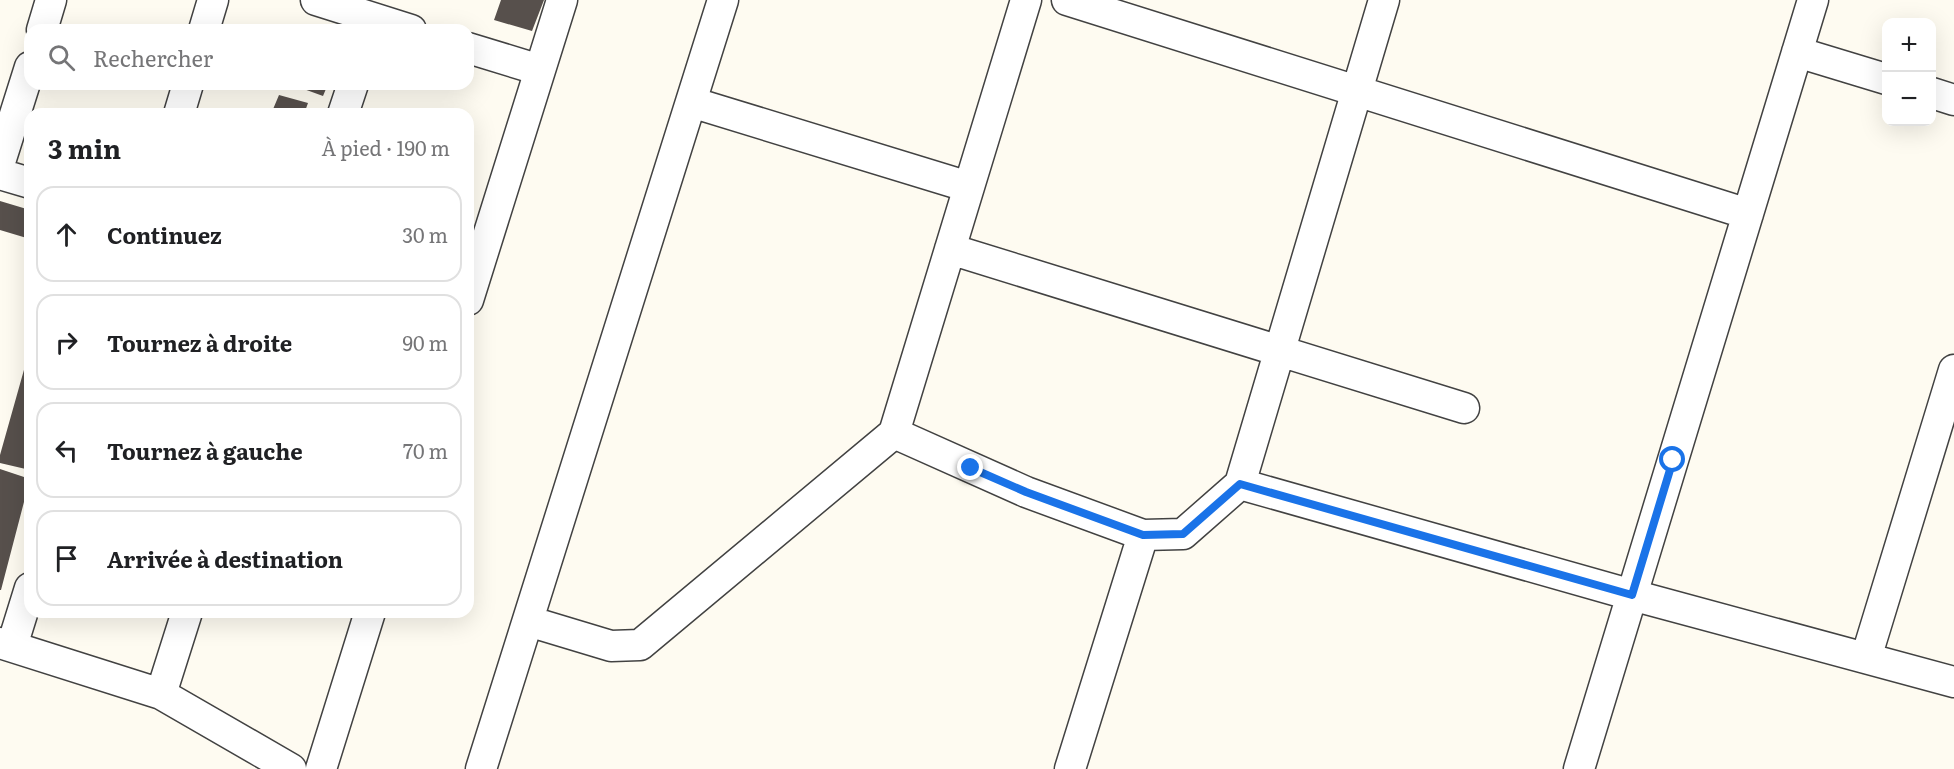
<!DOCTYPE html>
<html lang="fr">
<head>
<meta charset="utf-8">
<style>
	:root { --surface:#fff; --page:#f2f2f2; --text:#202124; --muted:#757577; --line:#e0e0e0 }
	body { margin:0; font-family:Literata,serif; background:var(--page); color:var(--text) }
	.controls { position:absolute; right:18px; top:18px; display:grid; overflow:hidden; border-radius:12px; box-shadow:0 6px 24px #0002 }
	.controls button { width:54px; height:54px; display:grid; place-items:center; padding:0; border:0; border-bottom:2px solid var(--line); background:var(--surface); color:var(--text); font:30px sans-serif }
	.stop { position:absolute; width:18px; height:18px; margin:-14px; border:4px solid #1a73e8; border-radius:50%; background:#fff }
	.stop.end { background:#1a73e8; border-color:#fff; box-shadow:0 2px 6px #0008 }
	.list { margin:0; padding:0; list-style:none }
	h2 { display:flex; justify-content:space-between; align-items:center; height:78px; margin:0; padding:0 24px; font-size:26px }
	h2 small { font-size:20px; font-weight:400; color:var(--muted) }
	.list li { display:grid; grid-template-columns:39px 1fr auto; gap:18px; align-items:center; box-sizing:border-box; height:96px; margin:0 12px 12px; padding:0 12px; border:2px solid var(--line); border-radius:18px }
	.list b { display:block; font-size:22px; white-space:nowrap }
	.list em { font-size:20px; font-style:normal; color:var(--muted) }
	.icon { flex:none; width:33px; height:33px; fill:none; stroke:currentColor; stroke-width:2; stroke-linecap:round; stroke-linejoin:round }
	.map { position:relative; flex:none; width:1954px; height:769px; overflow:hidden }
	.search { position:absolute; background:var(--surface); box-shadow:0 6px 24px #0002; left:24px; top:24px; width:450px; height:66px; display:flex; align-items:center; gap:15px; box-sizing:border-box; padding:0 21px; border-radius:18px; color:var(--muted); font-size:22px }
	.panel { position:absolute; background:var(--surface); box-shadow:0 6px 24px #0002; left:24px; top:108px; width:450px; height:510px; border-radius:18px }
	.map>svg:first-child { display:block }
</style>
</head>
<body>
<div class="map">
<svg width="1954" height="769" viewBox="0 0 1954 769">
	<rect width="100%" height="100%" fill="#fefbf1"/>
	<!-- building -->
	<path fill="#57504c" d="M501 0H544L532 31 494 20Z
		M307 24 330 29V30H305Z
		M290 84H328L323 96Z
		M279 95 308 103 304 114H271Z
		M0 201 30 210V239L0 230Z
		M29 352H30V470L0 463V455Z
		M0 469 30 479 1 590H0Z"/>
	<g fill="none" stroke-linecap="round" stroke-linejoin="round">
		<!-- minor casing -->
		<g stroke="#424242" stroke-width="33">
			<path id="minor" d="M316 0 411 30
				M1067 0 1748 214
				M42 30 51 0
				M204 30 213 0
				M468 48 540 70
				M1797 52 1886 79
				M1932 93 1954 100
				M691 102 969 187
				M179 114 188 84
				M343 114 353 84
				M0 162 30 67
				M0 174 30 183
				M950 249 1464 408
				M468 300 562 0
				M894 433 1026 0
				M1240 484 1632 595 1954 682
				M528 621 611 646 640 645 894 433 1026 492 1143 535 1183 534 1240 484 1384 0
				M0 643 161 694 291 769
				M12 646 30 588
				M1866 658 1954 370
				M161 694 187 612
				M321 769 370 612
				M481 769 723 0
				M1070 769 1143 535
				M1579 769 1813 0"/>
		</g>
		<!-- minor -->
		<use href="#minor" stroke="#fff" stroke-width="30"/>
	</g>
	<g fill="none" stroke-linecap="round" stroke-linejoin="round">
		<!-- route -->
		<path stroke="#1a73e8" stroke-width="8" d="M971 468 1026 492 1143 535 1183 534 1240 484 1632 595 1673 460"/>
	</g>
</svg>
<div class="controls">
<button>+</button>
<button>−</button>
</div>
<div class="stop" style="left:1673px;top:460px"></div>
<div class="stop end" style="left:971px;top:468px"></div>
<div class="search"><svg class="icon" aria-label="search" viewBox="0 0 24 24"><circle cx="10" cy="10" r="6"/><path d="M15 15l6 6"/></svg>Rechercher</div>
<section class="panel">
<h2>3 min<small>À pied · 190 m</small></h2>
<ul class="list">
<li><svg class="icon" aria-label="ahead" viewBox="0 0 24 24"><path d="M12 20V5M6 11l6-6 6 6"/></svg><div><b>Continuez</b></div><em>30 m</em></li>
<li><svg class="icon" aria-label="right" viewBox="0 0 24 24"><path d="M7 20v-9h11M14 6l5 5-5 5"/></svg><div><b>Tournez à droite</b></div><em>90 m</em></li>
<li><svg class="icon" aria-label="left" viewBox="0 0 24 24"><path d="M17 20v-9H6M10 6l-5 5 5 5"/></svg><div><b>Tournez à gauche</b></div><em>70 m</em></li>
<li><svg class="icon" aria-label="arrive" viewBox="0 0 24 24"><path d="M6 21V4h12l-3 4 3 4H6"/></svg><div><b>Arrivée à destination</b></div></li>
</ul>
</section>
</div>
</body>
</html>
